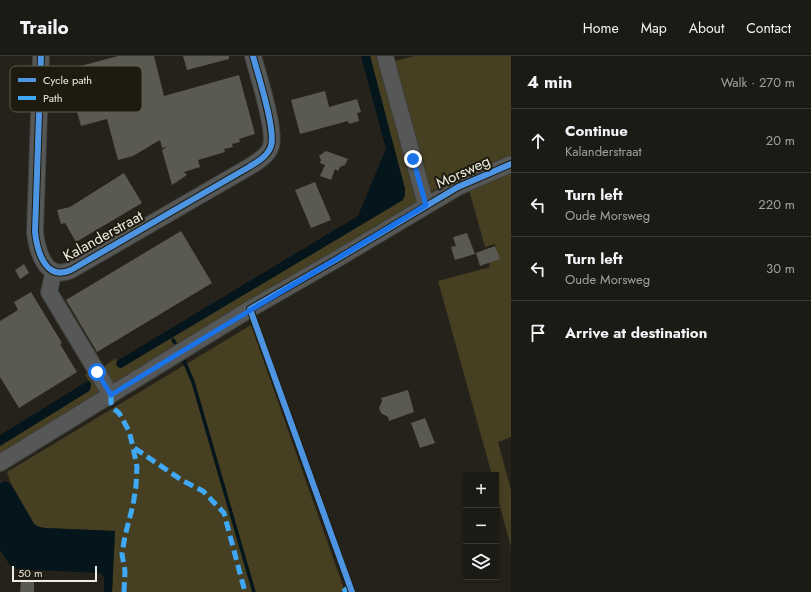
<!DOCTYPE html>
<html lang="en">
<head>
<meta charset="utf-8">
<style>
	:root { --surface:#1b1a14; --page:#282722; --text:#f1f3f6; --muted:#a0a1a0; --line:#393834 }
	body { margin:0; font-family:Jost,sans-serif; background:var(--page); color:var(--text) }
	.controls { position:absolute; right:12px; bottom:12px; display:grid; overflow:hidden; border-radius:0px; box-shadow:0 2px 6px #0003 }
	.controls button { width:36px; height:36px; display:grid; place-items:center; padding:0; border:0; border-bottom:1px solid var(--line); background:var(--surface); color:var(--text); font:20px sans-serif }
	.scale { position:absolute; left:12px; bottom:10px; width:85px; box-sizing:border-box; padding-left:4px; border:2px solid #edece3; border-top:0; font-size:11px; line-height:14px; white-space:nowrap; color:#edece3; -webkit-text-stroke:3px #1e1b0e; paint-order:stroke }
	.stop { position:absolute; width:12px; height:12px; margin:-9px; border:3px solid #1a73e8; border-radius:50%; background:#fff }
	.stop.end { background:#1a73e8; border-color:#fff; box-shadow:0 1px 4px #0008 }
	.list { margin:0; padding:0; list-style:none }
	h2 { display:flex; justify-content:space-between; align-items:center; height:52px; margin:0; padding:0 16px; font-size:17px }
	h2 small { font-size:13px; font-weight:400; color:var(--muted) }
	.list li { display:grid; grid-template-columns:26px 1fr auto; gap:12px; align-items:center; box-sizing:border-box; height:64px; padding:0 16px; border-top:1px solid var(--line) }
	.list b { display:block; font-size:15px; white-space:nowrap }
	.list p { margin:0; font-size:13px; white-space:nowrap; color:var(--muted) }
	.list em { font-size:13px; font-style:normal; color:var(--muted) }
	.icon { flex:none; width:22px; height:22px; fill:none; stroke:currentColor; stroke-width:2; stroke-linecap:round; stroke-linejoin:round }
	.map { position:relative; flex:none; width:511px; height:536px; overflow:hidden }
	header { display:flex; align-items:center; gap:24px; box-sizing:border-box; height:56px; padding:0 20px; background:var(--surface); border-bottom:1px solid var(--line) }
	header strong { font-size:19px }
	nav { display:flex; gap:22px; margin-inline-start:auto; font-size:14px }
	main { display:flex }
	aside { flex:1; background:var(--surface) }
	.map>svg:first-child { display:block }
</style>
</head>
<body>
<header>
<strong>Trailo</strong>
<nav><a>Home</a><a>Map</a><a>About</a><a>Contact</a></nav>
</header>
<main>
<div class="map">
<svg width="511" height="536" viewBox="0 0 511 536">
	<rect width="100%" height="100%" fill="#24221a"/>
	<!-- green -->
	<path fill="#463f21" d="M370 0H382L418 144 415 151 114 332 99 314 116 302 118 311 121 312 354 173 405 133Z
		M414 0H511V101L432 135 426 130 392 6Z
		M511 116V381L498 386 511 434V491L496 436V419H492L438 225 490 211 489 206 499 203 495 188 485 191 469 134Z
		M251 269 344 533 341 536H112L115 475 45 472 39 471 34 468 11 428 7 416Z
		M91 313 104 334 0 401V390L89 335 90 327 85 318Z"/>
	<!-- water -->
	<path fill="#04151c" d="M361 0H370L405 133V139L403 144 121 312 118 311 116 308 117 305 358 160 386 93Z
		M88 325 91 327V331L89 335 0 390V379Z
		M5 425 11 428 34 468 39 471 45 472 115 475 112 536H104V521L100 517 17 513 10 509 0 494V428Z"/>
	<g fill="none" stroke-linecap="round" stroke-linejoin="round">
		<!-- stream -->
		<path stroke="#04151c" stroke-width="3.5" d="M173 284 175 287
			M184 305 193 326 254 536"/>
	</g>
	<!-- building -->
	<path fill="#5a5952" d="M118 0H154L164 40 239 19 255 78 239 83 240 86 232 88 233 91 224 93 225 96 198 104 200 111 184 116 187 119 172 129 162 94 167 91 162 92 160 84 133 100 118 104 107 63 81 70 75 49 81 42 73 12Z
		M183 0H229V3L187 14Z
		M325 35 329 51 357 43 361 56 357 57 359 65 349 68 348 65 300 78 291 44Z
		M326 95 348 103 345 109 340 111 338 115 335 113 331 124 320 120 325 109 320 107 321 104 319 100Z
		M124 117 142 147 76 186 65 167 61 168 57 154 70 151Z
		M315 126 331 164 311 172 295 134Z
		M181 175 212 227 97 296 66 244Z
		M467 177 475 198 455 204 451 191 456 190 453 181Z
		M495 190 500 203 480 210 476 197Z
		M24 208 29 217 20 223 15 214Z
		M31 236 62 287 60 288 77 316 19 352 0 321V265L18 254 14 246Z
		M408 334 414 356 389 365 388 361 381 357 379 352 382 345 381 342Z
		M425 362 435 387 420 392 411 367Z
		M21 525 34 526V536H20Z"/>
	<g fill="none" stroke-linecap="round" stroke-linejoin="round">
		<!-- minor casing -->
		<g stroke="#3f3d37" stroke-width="18">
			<path id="minor" d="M41 0 35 176C37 194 45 226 71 214L249 111C257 106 268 100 271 90 276 74 258 19 253 0
				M385 0 426 149
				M54 215 49 236 111 339
				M0 407 250 253 337 203 458 131 511 108"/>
		</g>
		<!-- minor -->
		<use href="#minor" stroke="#565857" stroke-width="16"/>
		<!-- quiet -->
		<path stroke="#3fa9f5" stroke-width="5" stroke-dasharray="10 5" stroke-linecap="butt" d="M111 339V347L114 353 119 357 129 375 133 391 183 425 203 435 224 457 245 536
			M124 536 125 515 122 498 125 480 133 449 136 430 137 411 133 391
			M343 536 349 531"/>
		<!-- cycleway casing -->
		<g stroke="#1e1b0e" stroke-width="8">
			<path id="cycleway" d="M41 0 35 176C37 194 45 226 71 214L249 111C257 106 268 100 271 90 276 74 258 19 253 0
				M352 536 250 253 337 203 458 131 511 108"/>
		</g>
		<!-- cycleway -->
		<use href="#cycleway" stroke="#4d94e3" stroke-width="6"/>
	</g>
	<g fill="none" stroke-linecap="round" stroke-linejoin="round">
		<!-- route -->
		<path stroke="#1a73e8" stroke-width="5" d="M97 316 111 339C215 274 321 213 426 149L413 103"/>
	</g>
	<g text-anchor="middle" stroke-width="4" stroke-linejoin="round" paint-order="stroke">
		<!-- street labels -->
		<g font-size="15" fill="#edece3" stroke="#1e1b0e">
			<text transform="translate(463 116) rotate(-25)" y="5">Morsweg</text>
			<text transform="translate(103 180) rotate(-29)" y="5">Kalanderstraat</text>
		</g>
	</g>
	<!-- legend -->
	<rect x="10" y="10" width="132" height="46" rx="6" fill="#1e1b0e" stroke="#5c5a4e" stroke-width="1"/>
	<rect x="18" y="22" width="18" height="4" fill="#4d94e3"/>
	<rect x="18" y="40" width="18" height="4" fill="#3fa9f5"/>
	<g font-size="11" fill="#edece3">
		<text x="43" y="28">Cycle path</text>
		<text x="43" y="46">Path</text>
	</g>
</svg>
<div class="controls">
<button>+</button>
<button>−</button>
<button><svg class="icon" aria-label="layers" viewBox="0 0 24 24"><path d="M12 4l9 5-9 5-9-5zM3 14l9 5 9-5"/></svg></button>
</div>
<div class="scale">50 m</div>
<div class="stop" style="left:97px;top:316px"></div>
<div class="stop end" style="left:413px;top:103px"></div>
</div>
<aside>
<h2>4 min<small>Walk · 270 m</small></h2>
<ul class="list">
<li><svg class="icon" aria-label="ahead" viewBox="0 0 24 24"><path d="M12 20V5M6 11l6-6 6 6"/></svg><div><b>Continue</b><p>Kalanderstraat</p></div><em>20 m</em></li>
<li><svg class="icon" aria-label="left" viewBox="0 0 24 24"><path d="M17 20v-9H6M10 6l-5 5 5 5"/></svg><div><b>Turn left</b><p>Oude Morsweg</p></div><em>220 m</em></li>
<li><svg class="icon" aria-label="left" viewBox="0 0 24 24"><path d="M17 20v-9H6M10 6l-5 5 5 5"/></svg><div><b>Turn left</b><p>Oude Morsweg</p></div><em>30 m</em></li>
<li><svg class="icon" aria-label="arrive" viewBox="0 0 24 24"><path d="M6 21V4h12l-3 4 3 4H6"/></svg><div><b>Arrive at destination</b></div></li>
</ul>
</aside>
</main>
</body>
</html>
